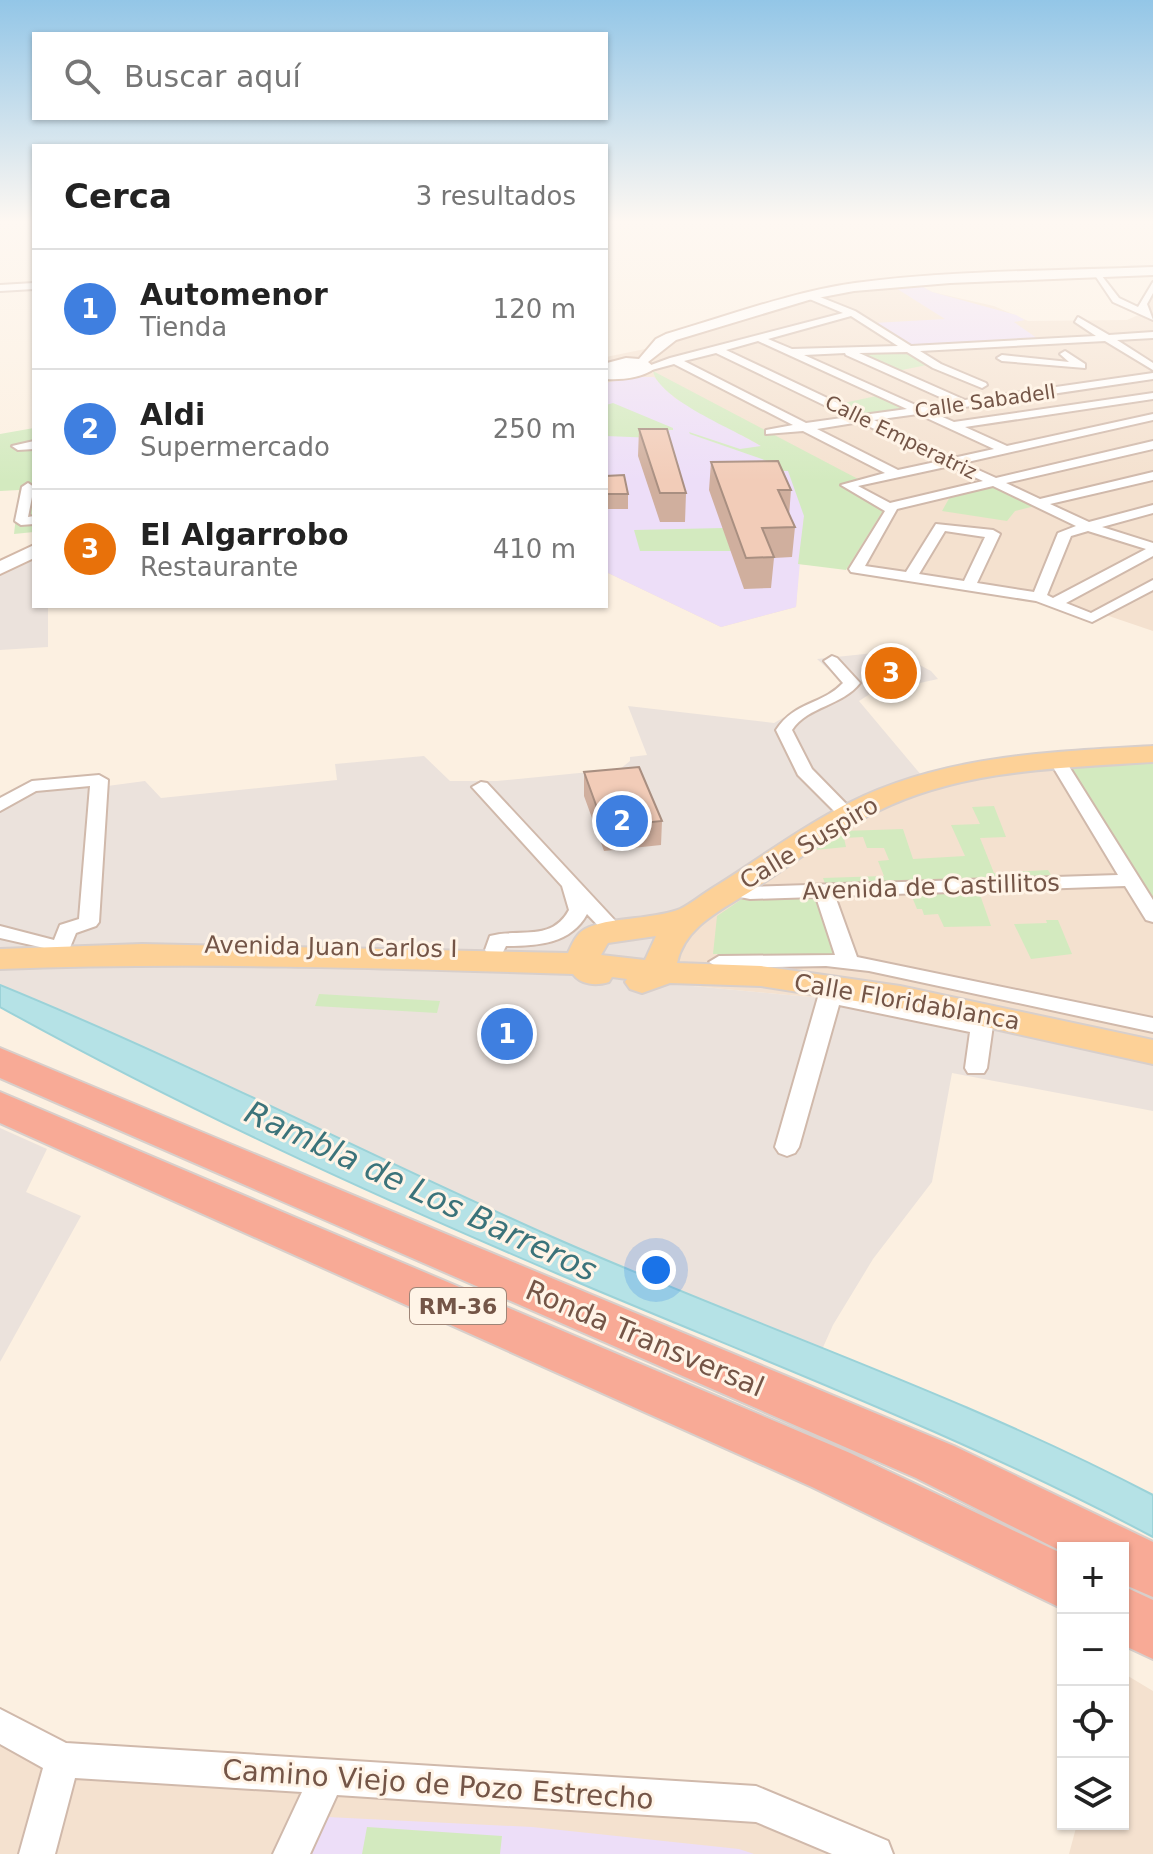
<!DOCTYPE html>
<html lang="es">
<head>
<meta charset="utf-8">
<style>
	:root { --surface:#fff; --page:#f6f6f6; --text:#222; --muted:#767676; --line:#e0e0e0; --accent:#e95f43 }
	body { margin:0; font-family:"DejaVu Sans",sans-serif; background:var(--page); color:var(--text) }
	.controls { position:absolute; right:24px; bottom:24px; display:grid; overflow:hidden; border-radius:0px; box-shadow:0 2px 6px #0004 }
	.controls button { width:72px; height:72px; display:grid; place-items:center; padding:0; border:0; border-bottom:2px solid var(--line); background:var(--surface); color:var(--text); font:40px sans-serif }
	.you { position:absolute; left:656px; top:1270px; width:28px; height:28px; margin:-20px; border:6px solid #fff; border-radius:50%; background:#1a73e8; box-shadow:0 0 0 12px #1a73e833 }
	.badge { display:grid; place-items:center; width:52px; height:52px; border-radius:50%; background:var(--accent); color:#fff; font-size:26px; font-weight:700 }
	.pin { position:absolute; translate:-50% -50%; border:4px solid #fff; box-shadow:0 2px 8px #0006 }
	.list { margin:0; padding:0; list-style:none }
	h2 { display:flex; justify-content:space-between; align-items:center; height:104px; margin:0; padding:0 32px; font-size:34px }
	h2 small { font-size:26px; font-weight:400; color:var(--muted) }
	.list li { display:grid; grid-template-columns:52px 1fr auto; gap:24px; align-items:center; box-sizing:border-box; height:120px; padding:0 32px; border-top:2px solid var(--line) }
	.list b { display:block; font-size:30px; white-space:nowrap }
	.list p { margin:0; font-size:26px; white-space:nowrap; color:var(--muted) }
	.list em { font-size:26px; font-style:normal; color:var(--muted) }
	.icon { flex:none; width:44px; height:44px; fill:none; stroke:currentColor; stroke-width:2; stroke-linecap:round; stroke-linejoin:round }
	.map { position:relative; flex:none; width:1153px; height:1854px; overflow:hidden }
	.search { position:absolute; background:var(--surface); box-shadow:0 2px 6px #0004; left:32px; top:32px; width:576px; height:88px; display:flex; align-items:center; gap:20px; box-sizing:border-box; padding:0 28px; border-radius:0px; color:var(--muted); font-size:30px }
	.panel { position:absolute; background:var(--surface); box-shadow:0 2px 6px #0004; left:32px; top:144px; width:576px; height:464px; border-radius:0px }
	.map>svg:first-child { display:block }
</style>
</head>
<body>
<div class="map">
<svg width="1153" height="1854" viewBox="0 0 1153 1854">
	<rect width="100%" height="100%" fill="#fcf0e1"/>
	<!-- residential -->
	<path fill="#f4e1cf" d="M913 282 932 292 994 306 1028 321 1127 320 1145 312 1153 285V631L1100 613 1092 618 1039 597 856 569 799 564 796 607 721 627 606 572V357L645 349 810 296Z
		M1153 754V1065L863 1002 693 986 662 954 818 833 937 780Z
		M1123 1673 1153 1691V1854H1069L1077 1824H1123Z
		M0 1726 63 1760 756 1804 875 1854H0Z"/>
	<!-- industrial -->
	<path fill="#ebe2dc" d="M34 551V606H48V647L0 650V568Z
		M893 651 931 671 938 679 870 694 859 701 927 782 818 833 662 954 693 975V986L863 1002 1153 1065V1111L952 1073 932 1182 873 1259 833 1325 816 1363 0 995V806L33 786 99 780 100 787 145 781 161 798 337 780 335 764 424 756 450 781H497L620 769 630 761V757L647 755 628 706 774 723 804 706 832 696 843 683 817 659Z
		M0 1128 47 1149 26 1192 81 1216 0 1362Z"/>
	<!-- education -->
	<path fill="#eddef8" d="M916 283 932 292 1016 315 1025 320 1014 322 1041 341 911 347 874 323 945 319 891 285Z
		M629 377H654L675 398 808 472 796 607 721 627 606 572V383Z
		M327 1817 532 1827 739 1849 754 1854H309Z"/>
	<!-- green -->
	<path fill="#d3eabf" d="M906 351 927 365 897 371 856 353Z
		M653 371 860 480 840 485 884 509 846 570 798 564 804 516 788 471H778L773 463 690 434 689 432 740 449 761 446C736 430 659 400 653 371Z
		M881 395 917 410 870 417 839 404Z
		M613 403 673 428V430H662L655 438 606 436V405Z
		M34 428V532L14 534 19 490 0 491V434Z
		M991 486 1035 506 1015 511 1007 521 942 511 951 495Z
		M723 528 731 551H640L634 530Z
		M1153 759V898L1068 764Z
		M994 806 1006 837 980 838 994 873 1048 870 1053 878 826 886 823 878 884 876 878 861 889 860 884 848H867L863 837 844 838 846 847 815 850 843 831 903 829 913 859 965 856 951 825 980 824 972 807Z
		M978 889 991 926 944 927 938 914 924 915 922 909H917L910 892Z
		M826 896 845 955 713 954 717 916 742 899Z
		M1046 920H1058L1072 954 1031 959 1014 924 1047 923Z
		M319 994 440 1001 437 1013 315 1006Z
		M367 1827 502 1836 500 1854H362Z"/>
	<!-- water -->
	<path fill="#b5e2e6" stroke="#9bd2d8" stroke-width="2" d="M0 985C186 1061 364 1153 548 1235 749 1324 958 1393 1153 1495V1537C961 1435 758 1359 558 1274 368 1193 180 1107 0 1007Z"/>
	<g fill="none" stroke-linecap="round" stroke-linejoin="round">
		<!-- street casing -->
		<g stroke="#d0b9ab" stroke-width="4">
			<path id="street" d="M1092 271H1098L1119 298 1138 307 1153 282V293L1147 304 1153 320 1113 302Z
				M34 283V289L0 291V285Z
				M810 293 855 311 911 346 1096 336 1075 322 1078 317 1109 335 1153 332V338L1117 340 1153 363V370L1105 341 920 351 941 364 986 383 987 385 982 388 933 368 907 352 859 353 965 400 1153 373V379L931 412 954 422 1153 393V399L965 427 1007 446 1153 414V420L963 463 996 478 1153 441V449L1006 483 1040 499 1153 472V480L1050 504 1089 522 1153 505V513L1102 527 1153 543V556L1066 603 1091 613 1153 580V590L1092 622 1036 601 851 572 849 569 885 511 841 485 885 473 803 431 766 434V430L793 425 674 364 648 371 643 368 670 358 843 313 807 298ZM851 316 898 346 792 349 768 339ZM758 341 907 409 863 415 726 350ZM716 353 849 417 806 423 684 361ZM845 353 846 355 951 402 920 407 804 355ZM918 414 994 449 953 458 874 420ZM860 422 940 461 898 470 817 429ZM950 466 983 481 890 503 858 486ZM993 486 1076 526 1058 533 1034 592 977 583 1000 534 993 530 936 524 906 572 865 566 897 509ZM945 531 985 537 964 581 919 574ZM1088 531 1146 549 1053 598 1047 595 1071 536Z
				M1065 351 1085 364V368L1002 361 997 358 1002 355 1069 362 1060 354Z
				M34 441V449L18 450 12 446Z
				M28 483 34 487 28 517 34 516V524L21 525 15 521 22 487Z
				M832 656 837 658 860 683C842 706 808 706 792 730L812 769 857 815 848 820 842 819 798 775 776 730C795 701 822 705 843 683L824 661Z
				M1052 756 1065 760 1153 900V922L1146 920 1125 886 835 896 857 957 1153 1018V1032L869 971 826 966 719 968 709 962 719 956 835 955 816 897 750 899 725 894 722 890 732 884 750 887 1118 875 1053 767 1043 761Z
				M99 775 108 780 99 922 96 926 76 933 69 950 62 952 0 938V926L54 940 60 925 79 919 90 786 36 791 0 811V798L32 781Z
				M481 782 487 783 621 927 624 931 621 935H607L587 914C571 944 537 946 506 946L502 954H488L485 950 490 936C519 928 552 942 569 910L562 886 472 787Z
				M834 979 845 986 842 992 972 1018 975 1013H991L994 1018 987 1068 984 1073H968L965 1068 970 1032 839 1005 799 1147 795 1153 787 1156 779 1153 775 1147 818 997 827 981Z
				M0 1709 66 1743 756 1786 888 1841 893 1854H832L756 1822 337 1795 310 1854H273L302 1792 75 1778 55 1854H19L43 1768 0 1744Z"/>
		</g>
		<!-- secondary casing -->
		<g stroke="#d3b8a7" stroke-width="4">
			<path id="secondary" d="M1153 267V275L950 283 854 291 812 299 676 340 648 362 655 368C643 378 621 380 606 379L607 363 626 358 639 359 656 339 666 334C728 316 791 292 855 283 953 270 1054 271 1153 267Z
				M34 545V558L0 574V561Z"/>
		</g>
		<!-- primary casing -->
		<g stroke="#d8cfcb" stroke-width="4">
			<path id="primary" d="M1153 746V762C1060 768 963 769 878 811 833 832 795 862 754 889 724 909 685 925 677 963L761 966 900 986 1153 1040V1064L900 1008 761 986 670 983 642 993 630 989 625 982 627 979 612 977 609 982C596 986 581 985 573 974 382 968 191 962 0 969V949L142 944 568 953C572 944 576 934 585 929 607 917 652 920 680 909 691 904 701 895 711 889 752 864 791 834 834 811 931 756 1044 752 1153 746ZM656 936 645 960 601 955 608 943Z"/>
		</g>
		<!-- highway casing -->
		<g stroke="#d8cfcb" stroke-width="4">
			<path id="highway" d="M0 1048 954 1446 1153 1542V1597L1123 1584V1548H1063V1552L916 1478 0 1078Z
				M0 1092 850 1453 1063 1554V1609L812 1487 0 1123Z
				M1123 1586 1153 1600V1659L1123 1645Z"/>
		</g>
		<!-- street -->
		<use href="#street" fill="#fff" fill-rule="evenodd"/>
		<!-- secondary -->
		<use href="#secondary" fill="#fff" fill-rule="evenodd"/>
		<!-- primary -->
		<use href="#primary" fill="#fdd197" fill-rule="evenodd"/>
		<!-- highway -->
		<use href="#highway" fill="#f8aa96" fill-rule="evenodd"/>
	</g>
	<!-- wall -->
	<path fill="#d0af9e" d="M639 429 686 493 685 522H660L638 456Z
		M711 462 791 490 789 516 795 527 792 557 774 558 771 588 744 589 709 490Z
		M606 476 628 494V509H606Z
		M584 772 662 821 661 845 604 851 584 796Z"/>
	<!-- building -->
	<path fill="#f2ccb8" stroke="#a98f81" stroke-width="2" d="M639 429H667L686 493H660Z
		M778 461 791 490H778L795 527 762 528 774 557 746 558 711 462Z
		M624 475 628 494H606V476Z
		M639 767 662 821 604 827 584 772Z"/>
	<!-- sky -->
	<linearGradient id="sky" x2="0" y2="1"><stop stop-color="#93c6e7"/><stop offset="0.46" stop-color="#fef8f2"/><stop offset="1" stop-color="#fef8f2" stop-opacity="0"/></linearGradient>
	<rect width="1153" height="482" fill="url(#sky)"/>
	<g text-anchor="middle" stroke-width="6" stroke-linejoin="round" paint-order="stroke">
		<!-- far-street labels -->
		<g font-size="20" fill="#745547" stroke="#fff4e7">
			<text transform="translate(985 401) rotate(-8)" y="7">Calle Sabadell</text>
			<text transform="translate(901 437) rotate(26)" y="7">Calle Emperatriz</text>
		</g>
		<!-- shield labels -->
		<rect fill="#fff4e7" stroke="#9e8577" stroke-width="2" x="410" y="1288" width="96" height="36" rx="6"/>
		<g font-size="22" font-weight="bold" fill="#745547">
			<text x="458" y="1314">RM-36</text>
		</g>
		<!-- street labels -->
		<g font-size="24" fill="#745547" stroke="#fff4e7">
			<text transform="translate(809 843) rotate(-31)" y="8">Calle Suspiro</text>
			<text transform="translate(931 887) rotate(-2)" y="8">Avenida de Castillitos</text>
			<text transform="translate(331 947) rotate(1)" y="8">Avenida Juan Carlos I</text>
			<text transform="translate(907 1002) rotate(10)" y="8">Calle Floridablanca</text>
		</g>
		<!-- near-street labels -->
		<g font-size="28" fill="#745547" stroke="#fff4e7">
			<text transform="translate(645 1338) rotate(23)" y="10">Ronda Transversal</text>
			<text transform="translate(438 1784) rotate(4)" y="10">Camino Viejo de Pozo Estrecho</text>
		</g>
		<!-- near-water labels -->
		<g font-size="32" font-style="italic" fill="#3b737a" stroke="#fff4e7">
			<text transform="translate(421 1191) rotate(25)" y="11">Rambla de Los Barreros</text>
		</g>
	</g>
</svg>
<div class="controls">
<button>+</button>
<button>−</button>
<button><svg class="icon" aria-label="locate" viewBox="0 0 24 24"><circle cx="12" cy="12" r="6"/><path d="M12 2v4M12 18v4M2 12h4M18 12h4"/></svg></button>
<button><svg class="icon" aria-label="layers" viewBox="0 0 24 24"><path d="M12 4l9 5-9 5-9-5zM3 14l9 5 9-5"/></svg></button>
</div>
<div class="you"></div>
<div class="pin badge" style="left:507px;top:1034px;background:#3f7fe0">1</div>
<div class="pin badge" style="left:622px;top:821px;background:#3f7fe0">2</div>
<div class="pin badge" style="left:891px;top:673px;background:#e8710a">3</div>
<div class="search"><svg class="icon" aria-label="search" viewBox="0 0 24 24"><circle cx="10" cy="10" r="6"/><path d="M15 15l6 6"/></svg>Buscar aquí</div>
<section class="panel">
<h2>Cerca<small>3 resultados</small></h2>
<ul class="list">
<li><span class="badge" style="background:#3f7fe0">1</span><div><b>Automenor</b><p>Tienda</p></div><em>120 m</em></li>
<li><span class="badge" style="background:#3f7fe0">2</span><div><b>Aldi</b><p>Supermercado</p></div><em>250 m</em></li>
<li><span class="badge" style="background:#e8710a">3</span><div><b>El Algarrobo</b><p>Restaurante</p></div><em>410 m</em></li>
</ul>
</section>
</div>
</body>
</html>
